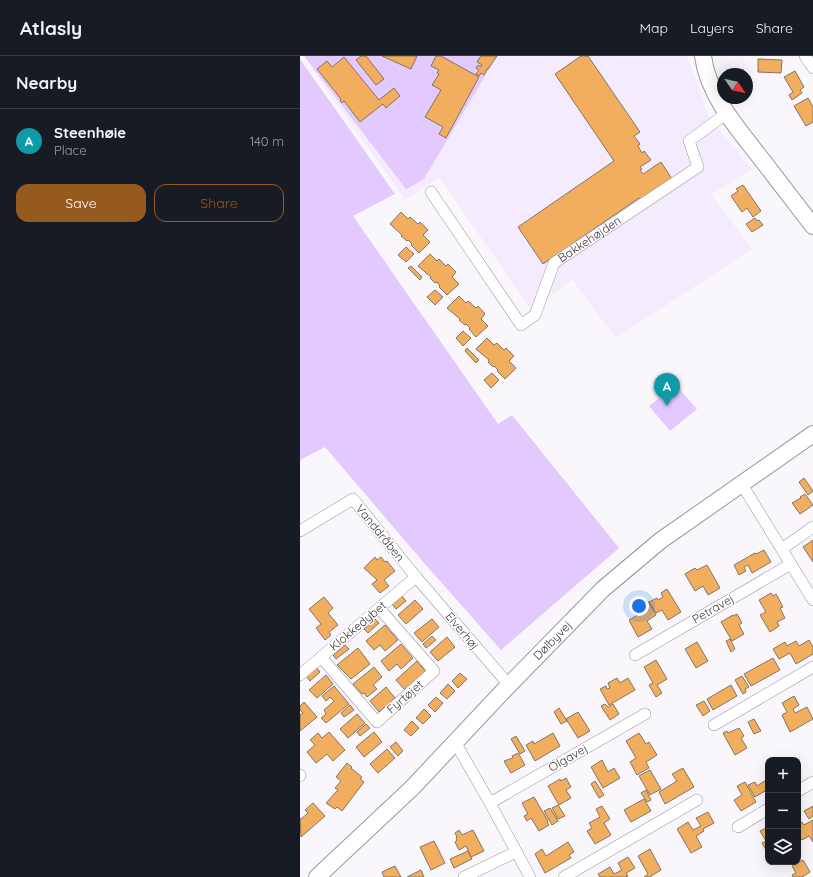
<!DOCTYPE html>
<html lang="en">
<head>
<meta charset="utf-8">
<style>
	:root { --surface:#171b24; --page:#20242c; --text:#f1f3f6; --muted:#9ea1a6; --line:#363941; --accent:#975a1e }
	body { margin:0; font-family:Quicksand,sans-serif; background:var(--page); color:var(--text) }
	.controls { position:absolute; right:12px; bottom:12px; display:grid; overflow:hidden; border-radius:8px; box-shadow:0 4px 16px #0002 }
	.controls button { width:36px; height:36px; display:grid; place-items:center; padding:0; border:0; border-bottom:1px solid var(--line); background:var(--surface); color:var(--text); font:20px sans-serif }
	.compass { position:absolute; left:417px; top:12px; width:36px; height:36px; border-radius:50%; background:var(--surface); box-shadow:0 4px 16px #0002; rotate:124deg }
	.you { position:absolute; left:339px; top:550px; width:14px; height:14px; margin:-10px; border:3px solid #fff; border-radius:50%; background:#1a73e8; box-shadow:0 0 0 6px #1a73e833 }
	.badge { display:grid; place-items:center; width:26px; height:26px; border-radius:50%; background:var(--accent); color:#fff; font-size:13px; font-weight:700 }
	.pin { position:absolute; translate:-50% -33px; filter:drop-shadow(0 1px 2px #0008) }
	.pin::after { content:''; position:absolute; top:21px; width:14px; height:12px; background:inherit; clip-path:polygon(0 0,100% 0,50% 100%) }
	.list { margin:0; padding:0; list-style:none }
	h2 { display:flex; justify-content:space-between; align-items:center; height:52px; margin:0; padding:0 16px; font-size:17px }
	h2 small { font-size:13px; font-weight:400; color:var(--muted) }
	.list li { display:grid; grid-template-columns:26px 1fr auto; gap:12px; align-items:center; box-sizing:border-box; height:64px; padding:0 16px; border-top:1px solid var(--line) }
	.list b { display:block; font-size:15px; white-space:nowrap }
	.list p { margin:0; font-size:13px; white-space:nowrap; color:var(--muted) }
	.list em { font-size:13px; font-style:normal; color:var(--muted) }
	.actions { display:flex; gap:8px; padding:12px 16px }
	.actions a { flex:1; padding:9px 0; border:1px solid var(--accent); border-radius:12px; text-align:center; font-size:14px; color:var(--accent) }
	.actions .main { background:var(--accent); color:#fff }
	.icon { flex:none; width:22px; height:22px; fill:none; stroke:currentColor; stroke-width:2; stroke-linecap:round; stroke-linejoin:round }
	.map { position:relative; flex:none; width:513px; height:821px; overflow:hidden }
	header { display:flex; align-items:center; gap:24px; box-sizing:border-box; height:56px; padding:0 20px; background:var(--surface); border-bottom:1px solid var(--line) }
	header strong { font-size:19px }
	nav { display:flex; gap:22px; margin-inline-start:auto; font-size:14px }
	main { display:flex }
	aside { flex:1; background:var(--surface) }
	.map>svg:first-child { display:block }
</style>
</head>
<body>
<header>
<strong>Atlasly</strong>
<nav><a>Map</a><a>Layers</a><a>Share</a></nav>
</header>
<main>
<aside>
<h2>Nearby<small></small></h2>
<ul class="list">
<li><span class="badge" style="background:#0f9aa8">A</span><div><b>Steenhøie</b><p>Place</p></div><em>140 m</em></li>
</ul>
<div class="actions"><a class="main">Save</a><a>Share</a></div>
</aside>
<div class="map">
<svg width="513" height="821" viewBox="0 0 513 821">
	<rect width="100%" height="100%" fill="#faf7fc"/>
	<!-- built -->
	<path fill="#f4ebff" d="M23 0H387L409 61 452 114 411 138 452 193 316 282 272 224 232 255 139 121 105 144 10 10Z"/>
	<!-- green -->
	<path fill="#e2caff" d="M4 0H197L124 123 106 133Z
		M0 3 95 138 53 160 198 368 212 359 319 492 201 594 124 507 25 391 0 404Z
		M376 329 397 353 370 375 349 350Z"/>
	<!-- building -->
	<path fill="#f2ae5f" stroke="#867462" d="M61 0H66L84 23 76 29 56 4Z
		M82 0H117L111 13Z
		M136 0H141L179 21 146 82 139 78 143 71 125 61 141 34 132 29 139 18 137 17 139 14 131 10Z
		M181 0H197L188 13H187L184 19 181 17 179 20 176 18 179 14 176 12 178 9 181 11 182 9 177 6Z
		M281 0H288L340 76 334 80 340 88 338 90 342 97 344 95 351 104 340 111 342 113 340 114 343 118 361 106 372 123 340 144 339 142 243 208 218 171 314 105 255 18Z
		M44 1 79 44 94 32 100 40 86 52 83 48 60 66 44 45 42 47 40 44 41 43 17 13 27 5 32 11Z
		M458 3 482 4 481 17 458 16Z
		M495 15 504 31 500 34 502 37 492 44 489 39 493 36 484 21Z
		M508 42 513 51V66L506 70 494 50Z
		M443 129 461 155 453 161 447 152 442 156 431 140 438 135 436 133Z
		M101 156 108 163 110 161 118 168 120 166 128 174 123 179 130 186 119 197 111 189 112 188 108 184 107 185 101 180 102 179 90 168Z
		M455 162 457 165 459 164 463 169 452 176 446 168Z
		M106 191 114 198 106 206 98 199Z
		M130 198 137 205 139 203 146 210 148 208 156 216 152 221 159 228 147 239 139 231 140 230 137 226 135 227 130 222 131 221 118 210Z
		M111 210 122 221 120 224 108 212Z
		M135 234 143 241 135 249 127 241Z
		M159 240 166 247 168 245 176 252 178 250 185 258 181 263 188 270 176 281 169 273 170 272 166 268 165 269 159 264 160 263 147 252Z
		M163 275 171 282 163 290 156 282Z
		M187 282 194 289 197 287 204 294 206 292 214 300 209 305 216 312 205 323 197 315 198 314 194 310 193 311 188 306 189 304 176 293Z
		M167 292 179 304 176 307 165 295Z
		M192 317 199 324 191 332 184 324Z
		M504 422 513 435 508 439 499 426Z
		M505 438 513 449 500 458 492 447 501 442 500 441Z
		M513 484V506L503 491Z
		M464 494 471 506 452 517 448 509 444 511 446 515 439 519 434 509 455 497 456 498Z
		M75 501 77 504 81 501 85 506 87 505 95 515 84 524 89 530 80 537 72 528 77 524 64 512Z
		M407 509 420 532 408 539 403 530 395 535 385 518 395 512 397 514Z
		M367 533 381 556 368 564 362 554 356 557 349 546 357 542 358 544 363 541 361 537Z
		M471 537 473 540 476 538 483 551 480 552 485 562 477 566 479 570 470 576 460 559 466 556 459 544Z
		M102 540 106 545 96 553 92 548Z
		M24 541 33 552 28 557 38 569 29 576 31 579 25 584 16 572 21 568 9 553Z
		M115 544 123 553 106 568 98 559Z
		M348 545 356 559 347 565 352 573 338 581 329 564 341 557 338 551Z
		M437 558 442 567 439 569 444 578 432 585 421 566 433 559V560Z
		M75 563 79 567 68 577 64 573Z
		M132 563 139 571 122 586 114 577Z
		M85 569 98 584 85 595 80 589 74 594 66 585Z
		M132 580 136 584 126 592 123 588Z
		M147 581 155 591 138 605 130 596Z
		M430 583 435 593 431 596 426 585Z
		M509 584 513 591V598L496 608 490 597 479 603 473 593 485 586 487 590 496 585 499 590Z
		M397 586 408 605 396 612 385 593Z
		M101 588 113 602 101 613 97 608 89 615 81 605Z
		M45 589 49 593 36 603 33 599Z
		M58 592 70 608 51 623 37 609Z
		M473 602 480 614 451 630 444 618Z
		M356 604 367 623 357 629 362 637 356 641 349 629 353 627 344 611Z
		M117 605 126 616 105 634 96 624Z
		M74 611 82 621 73 629 77 633 67 641 64 637 62 638 53 628Z
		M17 612 20 616 10 625 6 620Z
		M160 617 167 623 158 632 152 625Z
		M26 619 33 628 17 642 9 634Z
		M442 620 449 631 445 633 446 636 443 638 435 624Z
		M317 622 320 627 328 622 335 634 309 649 300 633 306 630 307 633 310 632 308 627Z
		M148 628 155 635 147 643 140 637Z
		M431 629 437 640 413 654 407 643Z
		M34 630 49 648 26 667 21 662 26 658 24 654 34 645 30 641 26 645 22 640Z
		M86 631 95 642 79 656 70 645Z
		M494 640 499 649 493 653 495 657 507 651 513 663 490 676 482 659 487 656 482 647Z
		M136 641 143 647 135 656 128 649Z
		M404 645 410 655 403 660 396 649Z
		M4 646 17 661 0 675V659L3 657 0 654V650Z
		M305 648 308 651 313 648 319 658 310 664 301 650Z
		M50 649 54 654 44 661 41 657Z
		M259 652 267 665 261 668 254 656Z
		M124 653 131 660 123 668 116 662Z
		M278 656 290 675 278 682 266 663Z
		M57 658 65 667 48 682 40 673Z
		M454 663 461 675 454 678 448 666Z
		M112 665 119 672 111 680 104 674Z
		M66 668 70 672 60 680 57 676Z
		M439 672 444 680 441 682 447 692 435 699 423 677 427 675 428 677Z
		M29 676 45 694 33 705 27 698 16 707 7 696 15 689 10 684 18 677 22 682Z
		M74 676 82 686 64 701 56 691Z
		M253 677 260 690 235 705 226 689 233 685 234 688Z
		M339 677 346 688 349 686 357 699 346 706 349 712 337 719 330 706 336 702 326 685Z
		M216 680 225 695 220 698 211 683Z
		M96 686 103 695 98 700 90 691Z
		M87 693 95 702 78 717 70 708Z
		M218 697 225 709 211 717 204 705 213 702 212 700Z
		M302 704 308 716 314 712 320 722 303 732 291 711Z
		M47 707 52 711 51 712 62 721 60 723 64 726 42 755 37 751 35 753 26 747 38 734 35 732 41 725 36 721Z
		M383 712 394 731 365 748 359 736 377 725 372 718Z
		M350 714 361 733 350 739 339 720Z
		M266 722 271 731 266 734 271 742 259 749 248 730 260 723 261 725Z
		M466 724 468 727V737L467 738 465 735 455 741 448 729 455 726 457 730Z
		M295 725 304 739 299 742 291 728Z
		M445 726 456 746 441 755 434 744 442 739 437 730Z
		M346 734 351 744 347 746 341 737Z
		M234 741 248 765 247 766 249 769 239 775 231 762 227 765 224 760 228 758 222 747Z
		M344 743 351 755 331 766 324 754Z
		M13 747 25 760 1 781 0 762 1 763 8 757 5 754Z
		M258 749 265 760 258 763 252 752Z
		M302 750 310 763 304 767 311 779 295 788 287 775 292 772 289 767 300 761 296 753Z
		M513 750V760L509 763 504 755Z
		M250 752 258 765 252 769 244 755Z
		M408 756 414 767 403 773 404 775 396 780 402 791 391 797 377 773 388 766 393 774 401 770 396 762Z
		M513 764V786L509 780 502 784 498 778V769L502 766 504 769Z
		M468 771V793L466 794 462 787 466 785 460 775Z
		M159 774 162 779 173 774 184 795 171 801 166 790 159 794 155 786 157 784 156 782 157 781 155 777Z
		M134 785 145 807 131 814 120 791Z
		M268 786 274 796 269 799 271 802 245 817 235 798 242 793 246 800Z
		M350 793 361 814 351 820V821H344L348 818 338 800Z
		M168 795 172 803 154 812 150 803Z
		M328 801 335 812 326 817 328 820 325 821H300L298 818 310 811 314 818 322 814 318 807Z
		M503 804 510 816 502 821H493L492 819 496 817 492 810Z
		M95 810 101 821H84L82 816Z
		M121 814 124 821H107Z"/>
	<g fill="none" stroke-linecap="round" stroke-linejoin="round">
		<!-- street casing -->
		<g stroke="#9e93aa" stroke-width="12">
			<g id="street">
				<path d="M505 0 513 12"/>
				<path id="s1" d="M131 136 221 269 235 259 254 207 398 111 389 85 427 57"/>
				<path d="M441 427 513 544"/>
				<path d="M0 475 53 443 116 521 209 629"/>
				<path d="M482 493 513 471"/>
				<path d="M335 599 491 508"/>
				<path d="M21 601 77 666 134 615 79 552"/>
				<path d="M0 619 116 521"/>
				<path d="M414 669 513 611"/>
				<path d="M155 686 190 747 230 821"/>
				<path d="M0 719V720"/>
				<path d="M498 735 513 726"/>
				<path d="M190 747 345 658"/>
				<path d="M438 771 468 753"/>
				<path d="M164 821 216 796"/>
				<path d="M264 821 397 744"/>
			</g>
		</g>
		<!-- secondary casing -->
		<g stroke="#9e93aa" stroke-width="18">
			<g id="secondary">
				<path d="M403 0C408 40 439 74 463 105 479 126 496 148 513 170"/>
				<path id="s2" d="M17 821 112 732 209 629 303 533 360 485 513 378"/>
			</g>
		</g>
		<!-- street -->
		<use href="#street" stroke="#fff" stroke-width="11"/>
		<!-- secondary -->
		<use href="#secondary" stroke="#fff" stroke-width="16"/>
	</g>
	<g text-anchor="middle" stroke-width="3" stroke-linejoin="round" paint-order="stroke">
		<!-- street labels -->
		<g font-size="12" fill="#3c3741" stroke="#fff">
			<text dy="4" stroke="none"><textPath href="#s1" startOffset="276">Bakkehøjden</textPath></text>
			<text transform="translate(80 477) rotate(51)" y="4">Vanddråben</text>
			<text transform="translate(413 553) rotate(-30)" y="4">Petravej</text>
			<text transform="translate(58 570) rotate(-40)" y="4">Klokkedybet</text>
			<text transform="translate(162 575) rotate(50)" y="4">Elverhøj</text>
			<text dy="4" stroke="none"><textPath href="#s2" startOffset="334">Dølbyvej</textPath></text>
			<text transform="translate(105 641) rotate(-41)" y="4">Fyrtøjet</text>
			<text transform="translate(268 702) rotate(-30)" y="4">Olgavej</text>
		</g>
	</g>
</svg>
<div class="controls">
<button>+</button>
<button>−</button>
<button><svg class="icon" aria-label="layers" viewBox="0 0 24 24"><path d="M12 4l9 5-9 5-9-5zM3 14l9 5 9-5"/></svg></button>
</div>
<svg class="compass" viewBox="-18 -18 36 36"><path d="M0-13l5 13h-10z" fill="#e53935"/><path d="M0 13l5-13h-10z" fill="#9ea1a6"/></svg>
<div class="you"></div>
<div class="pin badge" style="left:367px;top:350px;background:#0f9aa8">A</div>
</div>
</main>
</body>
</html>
